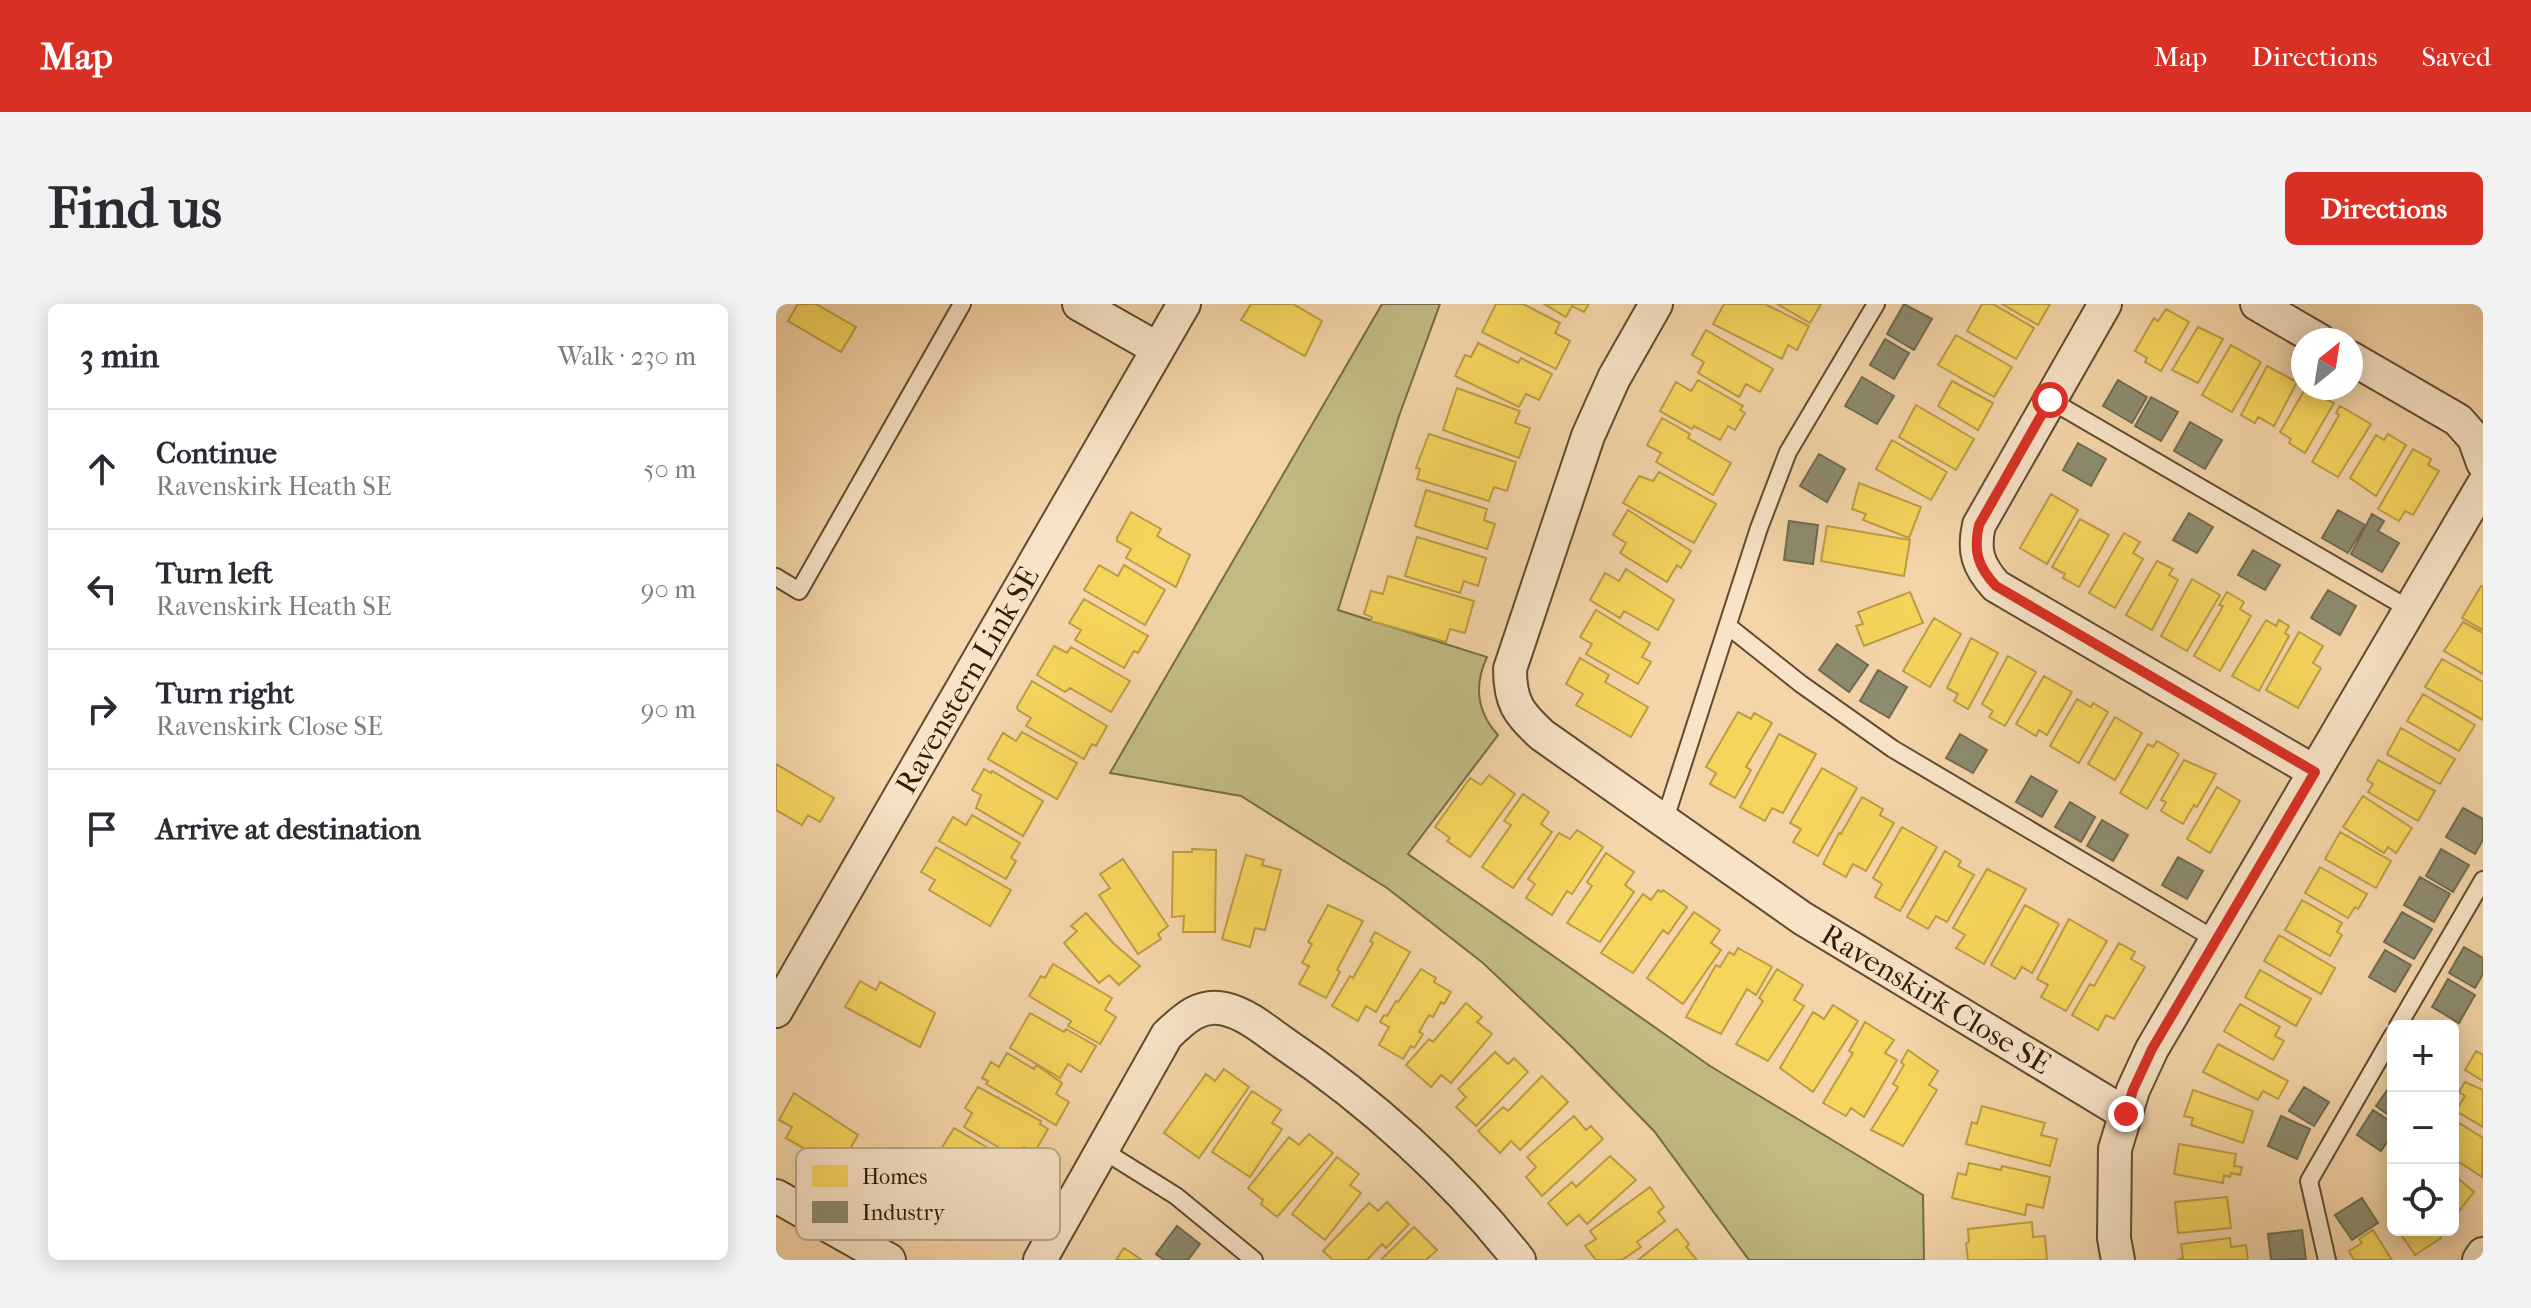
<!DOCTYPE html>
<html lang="en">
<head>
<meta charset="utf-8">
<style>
	:root { --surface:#fff; --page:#f2f2f3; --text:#2b2b33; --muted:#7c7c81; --line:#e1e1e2; --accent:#d93025 }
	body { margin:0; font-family:"IM FELL French Canon",serif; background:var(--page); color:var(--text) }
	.controls { position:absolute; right:24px; bottom:24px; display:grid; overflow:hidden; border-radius:12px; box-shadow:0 4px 20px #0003 }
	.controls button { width:72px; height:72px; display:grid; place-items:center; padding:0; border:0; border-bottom:2px solid var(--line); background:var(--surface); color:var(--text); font:40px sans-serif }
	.compass { position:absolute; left:1515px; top:24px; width:72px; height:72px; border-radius:50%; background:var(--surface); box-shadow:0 4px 20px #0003; rotate:30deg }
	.stop { position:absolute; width:24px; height:24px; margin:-18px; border:6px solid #d93025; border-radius:50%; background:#fff }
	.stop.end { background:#d93025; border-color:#fff; box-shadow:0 2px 8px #0008 }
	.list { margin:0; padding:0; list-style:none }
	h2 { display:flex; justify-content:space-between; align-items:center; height:104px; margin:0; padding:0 32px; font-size:34px }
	h2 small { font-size:26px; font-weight:400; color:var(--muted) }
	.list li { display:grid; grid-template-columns:52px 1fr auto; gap:24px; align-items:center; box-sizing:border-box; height:120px; padding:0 32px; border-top:2px solid var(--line) }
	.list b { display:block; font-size:30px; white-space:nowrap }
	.list p { margin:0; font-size:26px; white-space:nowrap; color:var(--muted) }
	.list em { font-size:26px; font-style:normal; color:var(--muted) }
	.icon { flex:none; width:44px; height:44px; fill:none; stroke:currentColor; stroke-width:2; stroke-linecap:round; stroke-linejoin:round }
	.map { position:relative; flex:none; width:1707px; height:956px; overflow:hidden; border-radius:12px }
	header { display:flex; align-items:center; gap:48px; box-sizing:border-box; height:112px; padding:0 40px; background:var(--accent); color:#fff }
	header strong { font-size:38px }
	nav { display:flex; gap:44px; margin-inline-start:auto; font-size:28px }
	.intro { display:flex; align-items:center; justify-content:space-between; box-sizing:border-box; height:192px; padding:0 48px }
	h1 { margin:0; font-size:56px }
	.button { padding:20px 36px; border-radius:12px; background:var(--accent); color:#fff; font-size:28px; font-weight:700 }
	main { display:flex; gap:48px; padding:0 48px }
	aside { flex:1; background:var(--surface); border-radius:12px; box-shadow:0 4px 20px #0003 }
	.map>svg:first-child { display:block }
</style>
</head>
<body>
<header>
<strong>Map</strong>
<nav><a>Map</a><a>Directions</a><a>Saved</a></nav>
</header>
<div class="intro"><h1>Find us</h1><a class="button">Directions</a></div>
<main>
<aside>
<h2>3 min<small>Walk · 230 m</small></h2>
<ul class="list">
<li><svg class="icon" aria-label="ahead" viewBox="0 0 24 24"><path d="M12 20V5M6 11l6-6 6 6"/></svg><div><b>Continue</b><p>Ravenskirk Heath SE</p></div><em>50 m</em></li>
<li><svg class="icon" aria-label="left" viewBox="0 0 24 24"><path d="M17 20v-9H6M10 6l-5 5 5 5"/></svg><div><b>Turn left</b><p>Ravenskirk Heath SE</p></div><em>90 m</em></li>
<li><svg class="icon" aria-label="right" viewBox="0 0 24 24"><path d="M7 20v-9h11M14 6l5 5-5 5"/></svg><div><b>Turn right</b><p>Ravenskirk Close SE</p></div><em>90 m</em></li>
<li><svg class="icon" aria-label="arrive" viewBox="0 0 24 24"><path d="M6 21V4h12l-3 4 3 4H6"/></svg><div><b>Arrive at destination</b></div></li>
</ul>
</aside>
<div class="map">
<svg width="1707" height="956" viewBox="0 0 1707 956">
	<rect width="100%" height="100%" fill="#f4d4a8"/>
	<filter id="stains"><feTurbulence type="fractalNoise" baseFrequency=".0025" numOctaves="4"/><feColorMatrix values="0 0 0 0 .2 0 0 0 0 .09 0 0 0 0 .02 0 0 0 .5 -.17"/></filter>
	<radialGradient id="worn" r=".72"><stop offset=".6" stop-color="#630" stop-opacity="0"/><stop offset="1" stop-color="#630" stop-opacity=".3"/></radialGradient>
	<!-- green -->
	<path fill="#c1bb83" stroke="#786c46" stroke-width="2" d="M606 0H664L623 112 562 306 711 353C698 381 700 407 722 431L632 550 934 762 1147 891 1148 956H973L878 827 795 742 707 659 611 584 465 492 334 469Z"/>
	<!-- homes -->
	<path fill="#f6d55c" stroke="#ba9e43" stroke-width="2" d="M22 0H40L80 23 65 48 12 17Z
		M475 0H517L546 17 529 52 465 16Z
		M720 0H747L784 19 779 29 794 37 780 65 706 28Z
		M768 0H813L808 8 796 2 790 13Z
		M948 0H989L1033 22 1021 46 1012 41 1006 55 937 20Z
		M1001 0H1045L1034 19Z
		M1206 0H1217L1258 24 1240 55 1191 27Z
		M1226 0H1274L1262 21Z
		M1390 5 1413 18 1385 67 1369 58 1371 54 1359 47 1378 14 1382 17Z
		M1422 23 1447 35 1422 79 1396 66Z
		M930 26 997 65 984 88 970 80 963 93 922 69 928 58 916 51Z
		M1180 31 1236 63 1218 93 1162 61Z
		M702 39 742 59 745 54 776 70 763 96 750 90 743 103 679 72 689 51 695 53Z
		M1455 41 1485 58 1456 108 1426 91Z
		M1491 62 1521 78 1498 122 1482 113 1479 119 1465 111Z
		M922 76 967 102 964 106 969 109 959 126 952 122 944 136 918 122 916 125 884 107 900 78 915 87Z
		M1176 77 1217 99 1202 126 1162 102Z
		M681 84 744 107 739 119 754 124 743 154 667 126Z
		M1529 85 1558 99 1529 149 1513 139 1515 135 1504 128Z
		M1140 101 1198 135 1180 166 1123 133Z
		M1564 102 1595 120 1562 173 1536 158 1563 111 1560 109Z
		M886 114 914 130 912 134 955 159 937 191 880 158 885 149 871 141Z
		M653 130 740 158 731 187 718 183 713 197 641 175 644 165 640 164Z
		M1612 130 1630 141 1600 192 1574 174 1600 131 1608 136Z
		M1116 136 1171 168 1155 196 1100 165Z
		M1637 145 1655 155 1652 161 1663 167 1637 211 1629 207 1623 217 1602 205Z
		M883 168 940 200 918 239 847 199 863 172 877 177Z
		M1083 179 1145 203 1133 234 1087 216 1090 210 1076 205Z
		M650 186 711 205 708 216 719 220 711 245 639 222Z
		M1275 190 1302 206 1271 260 1244 244Z
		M852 206 915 247 905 264 901 261 891 278 844 249 850 239 837 231Z
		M355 208 385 225 381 232 414 251 400 283 350 254 355 245 341 237V234Z
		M1304 215 1333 231 1303 283 1287 274 1289 270 1276 263Z
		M1051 222 1134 236 1128 272 1045 257Z
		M1348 229 1364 238 1357 249 1367 255 1339 304 1313 289Z
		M641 233 710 254 702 282 688 277 684 289 629 272Z
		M1381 257 1397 265 1393 271 1402 276 1376 326 1350 311Z
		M323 261 342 272 348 261 389 286 369 321 308 286Z
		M850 265 898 296 882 326 848 307 844 314 814 296 829 269 843 277Z
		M612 272 698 297 689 329 674 325 670 338 595 317 596 313 588 310 595 287 607 290Z
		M1416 275 1444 291 1411 347 1385 332Z
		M1705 282 1707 283V326L1686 314Z
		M1134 288 1147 319 1088 342 1080 322 1087 320 1082 308Z
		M1451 288 1468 298 1464 305 1475 312 1444 367 1418 352 1447 302 1443 301Z
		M308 295 372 332 362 349 358 347 348 364 299 336 305 326 293 319Z
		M820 306 874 339 866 353 875 358 862 380 810 350 816 340 804 333Z
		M1158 314 1185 330 1154 383 1127 367Z
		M1490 316 1500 322 1503 316 1513 322 1509 329 1513 332 1483 387 1456 372Z
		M1687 318 1707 329V370L1668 347Z
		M1523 328 1547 342 1537 359 1545 364 1522 404 1490 386Z
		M1195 334 1222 349 1192 405 1178 397 1182 390 1171 384Z
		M278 342 291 349 295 343 354 377 335 408 294 384 289 388 261 371Z
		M1232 352 1260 368 1229 422 1213 413 1217 407 1206 400Z
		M804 354 833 371 829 378 872 403 855 433 800 401 807 390 790 380Z
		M1666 355 1707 378V416L1649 383Z
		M1268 372 1296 388 1271 431 1263 426 1260 432 1240 420Z
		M256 377 331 422 320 442 316 440 308 455 250 422 255 414 242 406 241 403Z
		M1647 390 1699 421 1683 447 1631 417Z
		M1301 395 1315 403 1317 399 1332 408 1303 459 1274 442Z
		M962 408 975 415 978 409 996 419 970 463 975 466 959 494 934 480 940 469 930 463Z
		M1339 413 1366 429 1339 476 1312 460Z
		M1625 424 1679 455 1664 480 1611 450Z
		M246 428 301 459 281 495 212 455 227 429 240 437Z
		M1003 430 1040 450 1007 509 996 504 989 517 964 503Z
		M1381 437 1403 450 1371 505 1344 489 1372 440 1377 443Z
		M1408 456 1440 470 1421 503 1418 501 1407 520 1385 507 1390 498 1385 496Z
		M1602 456 1659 487 1642 517 1592 488 1597 480 1591 476Z
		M0 460 58 494 44 518 32 511 26 521 0 506Z
		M1046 464 1081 484 1042 552 1017 538 1025 525 1014 519Z
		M208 465 215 469 216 467 267 497 247 532 200 504 205 491 196 486Z
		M713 471 739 490 694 553 671 537 674 534 659 523 694 474 705 481Z
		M1441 483 1464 497 1434 549 1411 535Z
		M747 490 773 508 765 520 776 528 737 584 706 563 735 521 728 517Z
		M1587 492 1636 524 1620 549 1612 543 1608 549 1567 523Z
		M1086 493 1107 505 1104 511 1118 519 1090 567 1077 560 1070 573 1047 560 1063 529 1065 530Z
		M196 511 244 539 235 554 240 557 230 575 163 537 177 513 190 521Z
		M1126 523 1161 543 1124 607 1099 593 1106 580 1097 574Z
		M801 526 827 543 796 590 791 587 776 611 750 594 759 580 752 575 783 529 794 535Z
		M1564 528 1615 557 1600 584 1549 555Z
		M160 543 235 586 214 622 153 586 159 576 145 568Z
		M416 545 440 546 439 628H407L408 612 396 613 397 548H416Z
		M1169 547 1185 557 1182 562 1198 571 1171 618 1160 612 1152 625 1131 613Z
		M830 549 858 568 849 581 858 588 824 638 791 619 816 582 811 578Z
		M470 551 488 556 486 561 505 566 489 626 479 624 474 643 446 635Z
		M347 555 392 622 382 630 385 635 362 650 323 591 334 584 324 570Z
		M1544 563 1591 590 1582 605 1579 603 1572 614 1529 589Z
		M1211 565 1250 585 1208 660 1180 644 1189 631 1177 624Z
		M882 586 885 588 887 586 911 603 892 630 887 626 857 669 825 649 867 590 875 596Z
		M1526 596 1566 619 1561 628 1566 631 1554 652 1509 626Z
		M552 601 587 617 561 666 564 668 550 694 523 680 533 662 526 659 536 640 532 638Z
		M1249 601 1283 620 1256 669 1246 663 1239 675 1215 661Z
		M918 608 944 626 935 639 945 646 907 700 871 674Z
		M310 609 338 640 364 662 343 681 333 671 323 679 288 639 301 627 295 622Z
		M1293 615 1331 637 1290 707 1265 693 1272 681 1261 675Z
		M599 628 634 648 600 708 590 702 582 717 556 702 574 672 577 674 597 639 594 637Z
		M1503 631 1559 664 1545 690 1488 657Z
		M1343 639 1359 648 1355 655 1369 663 1338 715 1330 711 1322 726 1296 711 1314 680 1318 682Z
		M962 644 996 663 980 691 971 685 945 730 910 713 940 661 944 663 953 648 958 651Z
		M277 660 336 694 329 706 340 713 324 740 292 722 295 717 253 692 265 672 269 674Z
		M645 665 660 674 658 678 675 688 668 700 665 698 657 713 653 711 643 728 647 730 638 744 635 742 627 755 603 741 613 723 604 718 608 711 611 712 620 697 622 698Z
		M1001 665 1027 681 1018 696 1028 702 992 757 960 740 987 697 983 694Z
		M1484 666 1535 695 1520 722 1469 693Z
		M84 677 100 686 104 678 159 709 144 743 69 703Z
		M690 699 706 713 701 718 716 730 675 779 665 771 655 783 630 761 653 735 657 738Z
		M1464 700 1504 723 1499 732 1508 737 1497 756 1448 727Z
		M1057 701 1082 717 1037 788 1004 764 1037 708 1048 715Z
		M254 709 288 728 290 725 320 742 305 768 292 760 284 774 234 744Z
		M1089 718 1118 736 1109 749 1121 756 1088 813 1075 804 1070 812 1047 799 1077 749 1073 747Z
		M1442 740 1512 777 1502 795 1487 787 1482 796 1427 768Z
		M1132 746 1162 767 1153 781 1161 786 1127 842 1095 826 1122 783 1117 780 1128 761 1125 758Z
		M1700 747 1707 751V777L1689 766Z
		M719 748 732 760 738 754 752 768 700 822 680 803 690 793 682 785Z
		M231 749 258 765 260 761 286 779 280 790 293 798 280 821 210 780 212 777 206 774 215 758 223 763Z
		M448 765 473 783 423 854 388 829 430 770 439 777Z
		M766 772 792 798 744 846 735 837 724 849 702 827 727 803 732 807Z
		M1689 778 1707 786V823L1680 807 1689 792 1683 788Z
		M202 783 265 817 264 820 272 825 258 849 248 843 241 854 188 823 196 809 189 804Z
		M1417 786 1477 807 1467 839 1415 821 1417 814 1408 812Z
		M476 787 505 806 496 819 506 825 474 873 436 848Z
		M18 789 82 831 72 848 68 846 59 862 10 834 16 823 3 816Z
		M1206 802 1269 819 1265 831 1281 835 1274 862 1190 840 1196 818 1201 820Z
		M798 812 810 826 815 822 827 835 766 892 750 873 760 863 751 853Z
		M1677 815 1707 834 1706 873 1677 854Z
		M178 824 236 858 230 868 243 876 229 900 163 858 169 847 165 845Z
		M533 830 557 849 501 913 485 900 487 896 472 884 513 833 523 841Z
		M1403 840 1460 850 1458 862 1466 863 1464 871 1455 869 1454 873 1448 871 1447 879 1398 870Z
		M834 852 860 876 811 920 803 911 791 921 772 899 796 878 800 883Z
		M561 853 583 870 574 881 585 889 549 936 516 910Z
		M1193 859 1225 866 1226 862 1274 873 1267 904 1251 900 1249 911 1176 894 1182 869 1190 871Z
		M1677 870 1698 888 1679 912 1677 910Z
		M874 883 888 903 882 908 889 917 861 938 865 943 846 956H820L809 942 820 935 814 927Z
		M1451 893 1455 924 1402 929 1399 898Z
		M611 898 633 920 610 944 606 940 591 956H557L547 947 593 899 602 907Z
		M1256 918 1257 933 1269 932 1271 956H1192L1190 939 1193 938 1192 925Z
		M638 923 661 946 650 956H605Z
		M901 925 913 940 910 943 921 956H862Z
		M1597 926 1616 956H1578L1573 947 1586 939 1583 935Z
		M1622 926H1660L1665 934 1639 951Z
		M1454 934 1455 943 1470 941 1472 956H1401L1407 954 1405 940Z
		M348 944 366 956H340Z"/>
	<!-- industry -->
	<path fill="#8c8c6e" stroke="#706b50" stroke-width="2" d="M1128 0 1156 15 1138 46 1111 30Z
		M1109 35 1133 49 1118 75 1094 61Z
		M1086 73 1118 92 1101 120 1069 102Z
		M1342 76 1371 93 1356 119 1327 102Z
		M1375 93 1402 108 1385 137 1359 122Z
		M1414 118 1446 136 1429 165 1398 147Z
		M1302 139 1330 155 1315 182 1287 166Z
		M1043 150 1069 165 1051 198 1024 182Z
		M1562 206 1589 221 1572 249 1546 234Z
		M1413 209 1437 223 1421 249 1397 236Z
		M1596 210 1608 217 1602 227 1623 239 1606 268 1575 250Z
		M1013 217 1042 221 1037 260 1008 256Z
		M1477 246 1504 261 1489 286 1462 271Z
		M1552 286 1580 302 1564 331 1535 314Z
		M1061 340 1092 361 1073 388 1043 366Z
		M1102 366 1131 383 1113 414 1084 397Z
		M1184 430 1211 446 1197 469 1170 454Z
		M1255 472 1281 487 1266 513 1240 498Z
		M1294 498 1319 513 1305 538 1279 523Z
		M1687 504 1707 515V536L1699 550 1670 533Z
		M1326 516 1352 531 1337 557 1311 542Z
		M1665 545 1693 561 1677 588 1650 572Z
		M1402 553 1427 567 1411 595 1386 581Z
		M1644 573 1674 590 1658 618 1628 601Z
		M1626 608 1656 625 1638 655 1608 638Z
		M1688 643 1707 654V670L1699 684 1673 669Z
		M1609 646 1635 661 1619 688 1593 673Z
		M1672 675 1699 691 1683 719 1656 703Z
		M1617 778V814L1600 802Z
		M1528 783 1553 798 1538 822 1513 807Z
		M1597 806 1617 819V829L1605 847 1581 831Z
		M1505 812 1534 825 1521 855 1492 842Z
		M1586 894 1602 919 1576 936 1559 911Z
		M401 922 424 940 412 956H388L380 950Z
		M1526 926 1530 955 1495 956 1492 930Z"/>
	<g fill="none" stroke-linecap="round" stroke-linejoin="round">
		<!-- service casing -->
		<g stroke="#604b32" stroke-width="20">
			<path id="service" d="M1274 96 1635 306
				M0 273 23 287 186 0
				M952 322 1025 380 1117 445 1440 636
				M889 515 983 224 1012 148 1100 0
				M1622 722 1707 576
				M328 847 400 892 478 956
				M1551 956 1533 877 1617 731"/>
		</g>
		<!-- minor casing -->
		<g stroke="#604b32" stroke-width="36">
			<path id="minor" d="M303 0 382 45
				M880 0 838 74 812 132 734 365C734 398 742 409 766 431L1026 614 1350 810
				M1329 0 1203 221C1197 247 1202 262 1220 282L1539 468
				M1481 0 1543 36
				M1575 54 1682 116 1698 134 1707 159
				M0 707 408 0
				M0 892 113 956
				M264 956 391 731C408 715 424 699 449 705 470 710 488 725 506 738 594 797 677 872 743 956
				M1342 956 1338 934 1339 845 1357 786 1376 745 1707 181
				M1703 956 1707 950"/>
		</g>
		<!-- service -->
		<use href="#service" stroke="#f8e3c6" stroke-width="16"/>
		<!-- minor -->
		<use href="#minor" stroke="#f8e3c6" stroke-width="32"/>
	</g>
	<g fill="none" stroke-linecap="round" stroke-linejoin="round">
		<!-- route -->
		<path stroke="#d93025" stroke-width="10" d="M1274 96 1203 221C1197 247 1202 263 1220 282L1539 468 1376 745 1357 786 1350 810"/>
	</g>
	<g text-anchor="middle" stroke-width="8" stroke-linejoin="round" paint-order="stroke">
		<!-- street labels -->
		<g font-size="30" fill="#2f1d0a" stroke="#f8e3c6">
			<text transform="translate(191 376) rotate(-60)" y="10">Ravenstern Link SE</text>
			<text transform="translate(1160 695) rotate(31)" y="10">Ravenskirk Close SE</text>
		</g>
	</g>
	<!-- legend -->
	<rect x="20" y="844" width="264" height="92" rx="12" fill="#f8e3c6" stroke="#bca88e" stroke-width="2"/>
	<rect x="36" y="861" width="36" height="22" fill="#f6d55c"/>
	<rect x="36" y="897" width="36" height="22" fill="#8c8c6e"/>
	<g font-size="22" fill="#2f1d0a">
		<text x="86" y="880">Homes</text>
		<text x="86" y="916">Industry</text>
	</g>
	<rect width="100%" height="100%" filter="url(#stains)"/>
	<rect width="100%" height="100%" fill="url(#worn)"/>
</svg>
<div class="controls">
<button>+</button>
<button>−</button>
<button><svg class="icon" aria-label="locate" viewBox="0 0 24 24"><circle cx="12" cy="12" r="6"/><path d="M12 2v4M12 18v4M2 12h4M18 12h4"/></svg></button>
</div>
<svg class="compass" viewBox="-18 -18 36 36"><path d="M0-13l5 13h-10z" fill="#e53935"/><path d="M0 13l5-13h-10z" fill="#7c7c81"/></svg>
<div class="stop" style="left:1274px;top:96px"></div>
<div class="stop end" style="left:1350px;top:810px"></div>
</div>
</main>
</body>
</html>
